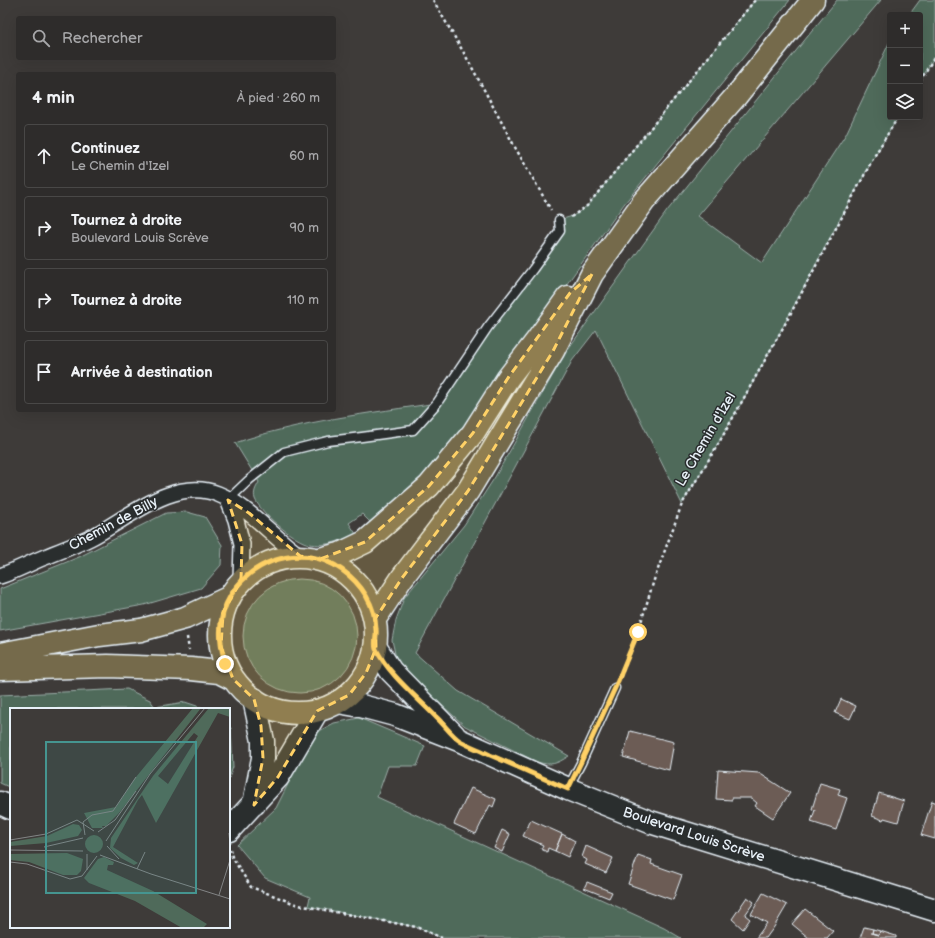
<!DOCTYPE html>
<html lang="fr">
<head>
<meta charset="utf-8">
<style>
	:root { --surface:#2e2c2b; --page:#3a3837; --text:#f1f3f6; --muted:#a7a7a9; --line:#494847 }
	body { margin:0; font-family:"Balsamiq Sans",sans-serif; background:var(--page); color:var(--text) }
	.controls { position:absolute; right:12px; top:12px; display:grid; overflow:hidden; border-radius:4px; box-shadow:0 4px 16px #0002 }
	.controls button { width:36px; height:36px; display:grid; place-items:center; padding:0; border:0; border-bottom:1px solid var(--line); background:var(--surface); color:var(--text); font:20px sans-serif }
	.stop { position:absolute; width:12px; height:12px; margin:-9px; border:3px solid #ffd166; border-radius:50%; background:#fff }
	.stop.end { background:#ffd166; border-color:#fff; box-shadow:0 1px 4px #0008 }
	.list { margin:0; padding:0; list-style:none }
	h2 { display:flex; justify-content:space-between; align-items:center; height:52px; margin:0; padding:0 16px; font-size:17px }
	h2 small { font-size:13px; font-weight:400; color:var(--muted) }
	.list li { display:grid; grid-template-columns:26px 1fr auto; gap:12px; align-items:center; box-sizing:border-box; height:64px; margin:0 8px 8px; padding:0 8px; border:1px solid var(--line); border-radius:4px }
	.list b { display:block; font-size:15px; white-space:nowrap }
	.list p { margin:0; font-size:13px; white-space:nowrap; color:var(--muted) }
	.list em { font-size:13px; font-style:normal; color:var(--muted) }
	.icon { flex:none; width:22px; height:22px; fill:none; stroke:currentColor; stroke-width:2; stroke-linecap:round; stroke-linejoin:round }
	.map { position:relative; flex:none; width:935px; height:938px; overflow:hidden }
	.search { position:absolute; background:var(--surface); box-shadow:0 4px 16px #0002; left:16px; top:16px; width:320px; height:44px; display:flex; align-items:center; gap:10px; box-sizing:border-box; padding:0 14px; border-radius:4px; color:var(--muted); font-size:15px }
	.panel { position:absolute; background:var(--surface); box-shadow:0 4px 16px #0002; left:16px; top:72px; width:320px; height:340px; border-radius:4px }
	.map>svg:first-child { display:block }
</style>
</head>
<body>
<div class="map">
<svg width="935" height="938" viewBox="0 0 935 938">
	<rect width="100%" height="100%" fill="#3e3b39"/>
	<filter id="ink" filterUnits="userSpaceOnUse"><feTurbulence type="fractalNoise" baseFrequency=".025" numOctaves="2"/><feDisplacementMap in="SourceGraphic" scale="8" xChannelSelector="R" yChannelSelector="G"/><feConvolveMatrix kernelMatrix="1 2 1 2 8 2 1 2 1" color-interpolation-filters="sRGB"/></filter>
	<g filter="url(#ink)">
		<!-- green -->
		<path fill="#4f6a5a" stroke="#9caea9" d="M755 0H790L624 204 454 442 418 482 371 523 362 514 349 523 356 534C340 541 323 548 306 543 291 538 261 513 255 499 253 492 256 488 259 482L235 443C298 421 371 413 437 403L560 232 559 220 573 216 587 206Z
			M837 0H881L698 216 762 263 846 134 890 41V117H898C858 183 823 251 787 319 754 382 719 443 682 504L596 330 572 361 415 653 458 691 569 756C556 764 552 766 537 762L465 726 406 673 396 658 392 640 396 620 404 598 464 525 495 477 566 352 667 211Z
			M920 0H935V56L920 81V15H909Z
			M187 512 205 517 222 545 221 565 201 588 144 605 0 631V589L79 557 166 513Z
			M243 636a57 57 0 1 1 114 0a57 57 0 1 1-114 0Z
			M127 689 150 700 155 707 185 702 206 709H11V788L0 783V695Z
			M359 718 425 746 417 766H388L377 797 664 928 681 938H442L416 927 308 906 310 897 265 878 237 845 276 808 308 744 321 730 334 723Z
			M229 727 231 728 233 767 229 778Z"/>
		<!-- building -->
		<path fill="#6c5c54" stroke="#e8f1f8" d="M841 699 856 706 850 719 835 713Z
			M630 731 674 742 669 770 623 757Z
			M718 770 759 773 790 793 773 818 755 806 757 803 751 798H732V800L716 799Z
			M820 783 840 789 838 795 847 798 836 830 811 822 815 810 812 809Z
			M471 788 496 799 493 807 490 805 476 834 454 824Z
			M879 793 904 801 898 822 884 818 883 820 872 816Z
			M932 801 935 802V839L921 835Z
			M531 820 562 834 555 851 548 848 547 852 541 849 543 845 523 836Z
			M502 830 510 834 502 852 494 848Z
			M562 834 575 841 568 857 555 851Z
			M586 846 613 858 606 873 585 864 587 860 582 857Z
			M638 855 652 860 651 864 682 875 673 900 628 884Z
			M587 882 612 892 609 898 584 888Z
			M763 893 787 905 774 927 766 938H756L767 923 751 914Z
			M747 897 754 902 745 915 750 919 743 929 732 919Z
			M805 909 833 931 827 938H809L792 924Z
			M864 927 873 929 872 933 879 935 880 931 896 936V938H860Z
			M873 929 880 931 879 935 872 933Z"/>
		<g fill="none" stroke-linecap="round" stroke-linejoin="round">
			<!-- lane casing -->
			<g stroke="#e8f1f8" stroke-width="11">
				<path id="lane" d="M228 500 249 480 284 452 328 441 362 437 413 430 437 403 488 327 533 269 560 231 559 220
					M568 788 581 763 615 688"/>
			</g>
			<!-- street casing -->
			<g stroke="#e8f1f8" stroke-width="18">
				<path id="street" d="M228 500 236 520 242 544 241 580
					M0 576C15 571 30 563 45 557 60 551 76 545 90 538 127 519 174 476 218 494 250 507 272 537 300 556"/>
			</g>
			<!-- secondary casing -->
			<g stroke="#e8f1f8" stroke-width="25">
				<path id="secondary" d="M376 648 391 671 454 735
					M338 702 361 706 395 715 418 724 459 740 568 789 650 822 935 910
					M0 803 11 808
					M254 804 263 758V741L254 699
					M229 830 278 777 317 711"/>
			</g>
			<!-- primary casing -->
			<g stroke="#e8f1f8" stroke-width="25">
				<path id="primary" d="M220 635a78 78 0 1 1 156 0a78 78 0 1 1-156 0Z
					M320 559 340 554 365 542 429 486 473 433 508 378 538 339 568 297
					M375 619 402 578 468 491 553 351 592 274 644 201 737 95 813 0
					M0 654 99 635 141 630 185 618 230 597
					M0 669 108 666 191 669 219 672 233 679"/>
			</g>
			<!-- path -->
			<path stroke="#e8f1f8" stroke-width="2.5" stroke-dasharray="3 3" stroke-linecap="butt" d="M433 0 468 60 516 149 551 210
				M920 81 935 56
				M571 217 587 206 755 0
				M187 637 189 650
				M620 677 638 632 654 580 682 504 720 441 785 324 875 155 898 117
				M230 849 232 857 251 887 298 905 416 927 442 938"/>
			<!-- lane -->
			<use href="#lane" stroke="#2a2d2e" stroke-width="8"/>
			<!-- street -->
			<use href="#street" stroke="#2a2d2e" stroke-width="15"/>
			<!-- secondary -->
			<use href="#secondary" stroke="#2a2d2e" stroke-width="22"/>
			<!-- primary -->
			<use href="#primary" stroke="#746b4b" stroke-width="22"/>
		</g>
	</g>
	<g fill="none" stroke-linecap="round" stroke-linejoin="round" filter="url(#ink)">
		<!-- route -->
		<path stroke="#ffd166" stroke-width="5" d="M225 664C221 647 218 630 223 613 238 563 299 539 342 570 362 584 375 605 376 629 377 635 374 644 376 649 389 675 417 697 436 717 444 724 451 735 460 741 469 746 480 750 490 755 516 766 542 778 568 789L581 762 615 688 638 632"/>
	</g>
	<!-- marked area -->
	<path fill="#ffd166" fill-opacity="0.2" stroke="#ffd166" stroke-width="3" stroke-dasharray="8 5" stroke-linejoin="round" d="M592 274 553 351 468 491 402 578 375 619 376 648 366 673 349 695 317 711 278 777 254 805 263 758 261 726 254 699 233 679 221 647 223 613 241 580 242 544 228 500 249 513 300 556 320 559 365 542 429 486 473 433 508 378 570 293Z"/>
	<g text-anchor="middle" stroke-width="3" stroke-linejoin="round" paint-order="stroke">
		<!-- street labels -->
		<g font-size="14" fill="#e8f1f8" stroke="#2a2d2e">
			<text transform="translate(705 439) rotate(-60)" y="5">Le Chemin d'Izel</text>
			<text transform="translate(113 523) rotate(-28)" y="5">Chemin de Billy</text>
			<text transform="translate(694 834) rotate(18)" y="5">Boulevard Louis Scrève</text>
		</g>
	</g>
	<!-- overview -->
	<g transform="translate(10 708)">
		<rect width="220" height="220" fill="#3e3b39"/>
		<path d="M183 0H191L109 105 96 118H92L93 120H82L74 105 106 99 126 69ZM199 0H220V9L208 5 146 115 132 87 128 92 103 139 128 155 124 157 111 150 100 140 101 130 143 68ZM184 25 188 28 158 76 148 68ZM63 116 69 117 72 122 68 128 36 135 0 138V134L37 128ZM75 136a9 9 0 1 1 18 0a9 9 0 1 1-18 0ZM57 145 73 151 71 163 67 167H53L19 154 0 152V146ZM94 149 104 154 103 157H98L97 162 143 183 197 216 193 220H172L125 193 79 175 74 170 88 151Z" fill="#4f6a5a" fill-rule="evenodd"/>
		<path fill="none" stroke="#828485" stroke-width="1" d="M73 114 82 107 103 103 126 69M73 114 75 127M88 124 105 112 126 83M219 125 220 137M0 132 36 126 67 112 84 123M96 133 140 66 195 0M97 138 109 151M34 139 73 130M0 142 73 143M77 146V162M90 147 141 166 220 191M0 154 17 156 60 171 72 168 87 148M127 161 135 144M209 187 220 152"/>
		<path fill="#459590" fill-opacity="0.15" stroke="#459590" stroke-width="2" d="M36 34H186V185H36Z"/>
		<rect width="220" height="220" fill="none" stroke="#e8f1f8" stroke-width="2"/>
	</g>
</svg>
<div class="controls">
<button>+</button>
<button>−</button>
<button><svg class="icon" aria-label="layers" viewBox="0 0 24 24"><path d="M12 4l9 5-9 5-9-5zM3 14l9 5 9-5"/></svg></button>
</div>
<div class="stop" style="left:638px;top:632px"></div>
<div class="stop end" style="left:225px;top:664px"></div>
<div class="search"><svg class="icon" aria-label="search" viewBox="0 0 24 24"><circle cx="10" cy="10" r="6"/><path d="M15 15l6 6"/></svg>Rechercher</div>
<section class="panel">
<h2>4 min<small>À pied · 260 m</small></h2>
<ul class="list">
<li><svg class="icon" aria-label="ahead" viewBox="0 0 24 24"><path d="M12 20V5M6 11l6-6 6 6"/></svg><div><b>Continuez</b><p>Le Chemin d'Izel</p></div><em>60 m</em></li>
<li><svg class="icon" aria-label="right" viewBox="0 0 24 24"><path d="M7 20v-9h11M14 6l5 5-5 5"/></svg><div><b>Tournez à droite</b><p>Boulevard Louis Scrève</p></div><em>90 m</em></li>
<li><svg class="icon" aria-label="right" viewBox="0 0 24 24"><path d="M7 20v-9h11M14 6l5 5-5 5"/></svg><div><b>Tournez à droite</b></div><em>110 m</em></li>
<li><svg class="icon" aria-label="arrive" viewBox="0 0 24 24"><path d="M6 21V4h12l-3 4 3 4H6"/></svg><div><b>Arrivée à destination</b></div></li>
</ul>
</section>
</div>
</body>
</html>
